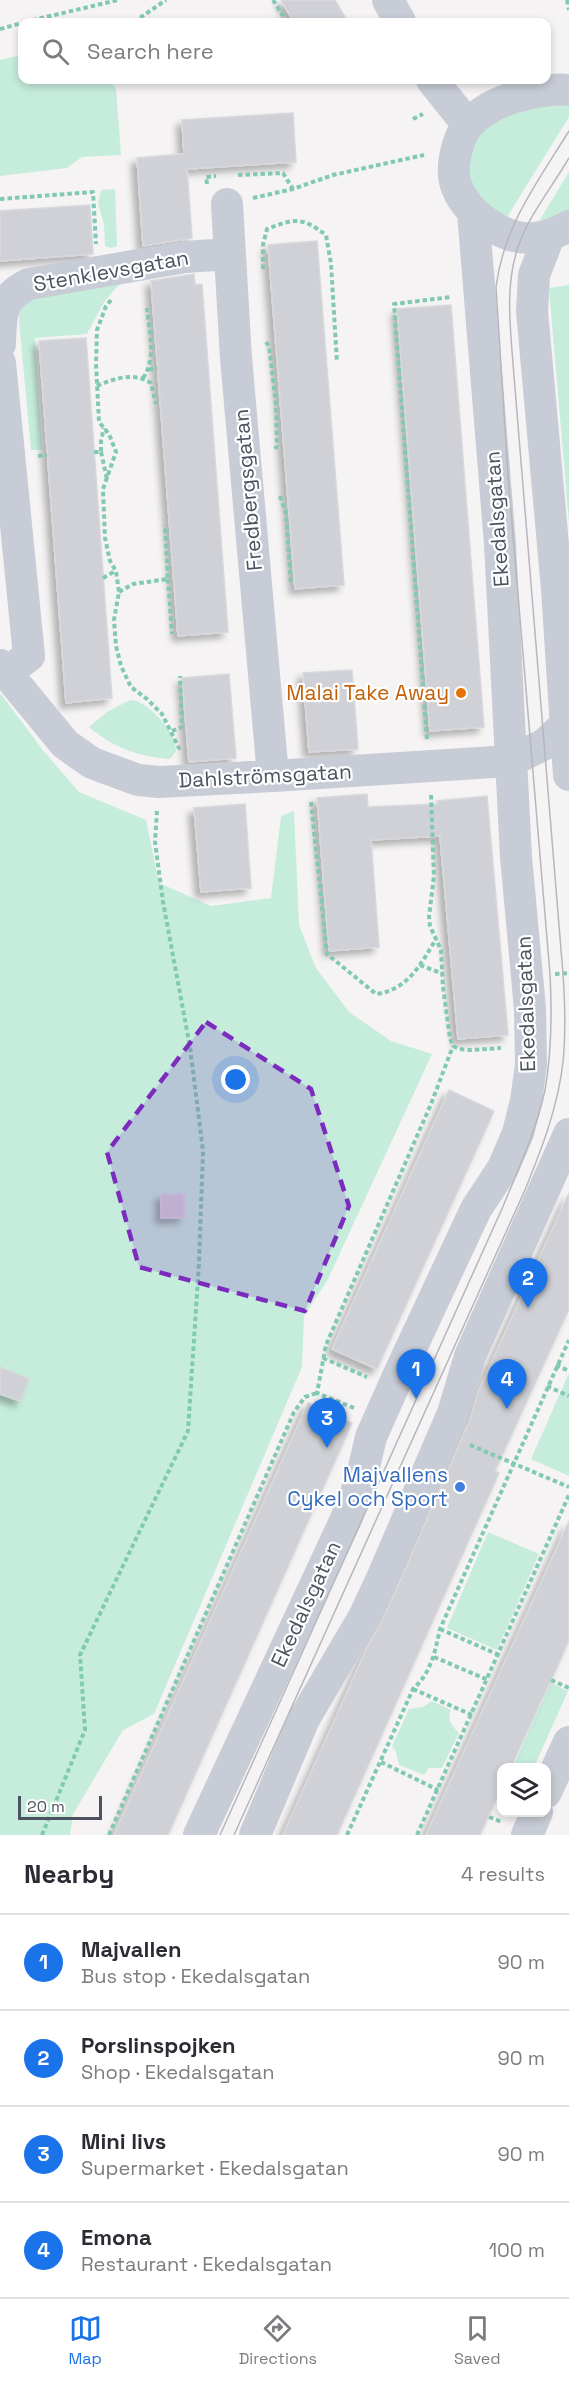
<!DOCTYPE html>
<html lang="en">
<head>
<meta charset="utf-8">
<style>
	:root { --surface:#fff; --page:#f7f7f7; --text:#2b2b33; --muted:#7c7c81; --line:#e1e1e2; --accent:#1a73e8 }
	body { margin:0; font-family:"Space Grotesk",sans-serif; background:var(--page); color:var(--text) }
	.controls { position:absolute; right:18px; bottom:18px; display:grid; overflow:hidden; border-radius:12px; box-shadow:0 3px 9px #0003 }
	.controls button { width:54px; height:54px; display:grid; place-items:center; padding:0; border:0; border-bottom:2px solid var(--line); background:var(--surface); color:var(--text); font:30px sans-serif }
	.scale { position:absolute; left:18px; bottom:15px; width:84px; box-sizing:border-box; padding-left:6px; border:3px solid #4c525f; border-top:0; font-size:16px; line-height:21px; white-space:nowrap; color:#4c525f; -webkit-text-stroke:4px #fff; paint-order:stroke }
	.you { position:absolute; left:236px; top:1080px; width:21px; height:21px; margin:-15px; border:4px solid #fff; border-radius:50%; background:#1a73e8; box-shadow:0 0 0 9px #1a73e833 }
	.badge { display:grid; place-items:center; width:39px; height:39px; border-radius:50%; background:var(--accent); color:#fff; font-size:20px; font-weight:700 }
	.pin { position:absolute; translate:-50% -50px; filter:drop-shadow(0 2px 3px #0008) }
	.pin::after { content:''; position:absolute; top:32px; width:21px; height:18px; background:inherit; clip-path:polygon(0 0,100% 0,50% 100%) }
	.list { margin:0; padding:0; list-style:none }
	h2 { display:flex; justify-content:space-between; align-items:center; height:78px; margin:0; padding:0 24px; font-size:26px }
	h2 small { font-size:20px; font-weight:400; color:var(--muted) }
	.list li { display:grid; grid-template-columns:39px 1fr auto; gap:18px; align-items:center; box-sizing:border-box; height:96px; padding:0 24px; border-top:2px solid var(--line) }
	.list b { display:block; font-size:22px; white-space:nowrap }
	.list p { margin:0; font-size:20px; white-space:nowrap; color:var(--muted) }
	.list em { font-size:20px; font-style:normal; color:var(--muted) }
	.icon { flex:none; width:33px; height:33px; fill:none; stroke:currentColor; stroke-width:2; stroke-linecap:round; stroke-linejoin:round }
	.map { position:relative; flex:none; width:569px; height:1835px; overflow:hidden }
	.search { position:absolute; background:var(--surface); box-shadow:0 3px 9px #0003; left:18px; right:18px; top:18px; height:66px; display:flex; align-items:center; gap:15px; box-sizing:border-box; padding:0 21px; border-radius:12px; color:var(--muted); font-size:22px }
	.sheet { height:462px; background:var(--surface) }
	nav { display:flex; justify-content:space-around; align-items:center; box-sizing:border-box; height:84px; border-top:2px solid var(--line); background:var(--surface); font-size:16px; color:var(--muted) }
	nav a { display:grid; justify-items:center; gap:3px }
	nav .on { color:var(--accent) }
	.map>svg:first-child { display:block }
</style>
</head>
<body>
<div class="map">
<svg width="569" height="1835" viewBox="0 0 569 1835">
	<defs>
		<filter id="shadow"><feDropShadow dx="-5.5" dy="5.5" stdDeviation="3" flood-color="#0004"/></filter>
	</defs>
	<rect width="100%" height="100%" fill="#f5f3f3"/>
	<!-- green -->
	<path fill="#c6eddc" d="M22 55V80H110L116 89 121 155 82 157 67 168 0 176V60Z
		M569 101V117L507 217C454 196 458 139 505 114 520 106 551 105 569 101Z
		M569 172V210L560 216 539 221Z
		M115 189 117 246 111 248 105 246 104 225 98 203 101 190Z
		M124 279 104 302 87 334 35 338 42 450H31L19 320V306L21 301Z
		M569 285V523L549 288Z
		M0 693 42 749 79 792 146 820 159 883 211 906 271 898 281 816 294 811 299 925 316 968 349 1012 391 1041 432 1054 327 1281 304 1316 302 1367 154 1714 123 1730 73 1814 70 1835H0Z
		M130 700C145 700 166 723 173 737 175 741 175 746 176 751L170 759C138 757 113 747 89 727L107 712Z
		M569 1373V1476L531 1459Z
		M488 1532 539 1554 497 1650 447 1628Z
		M551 1683 568 1691 534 1767H513Z
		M432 1701 451 1710C446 1719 453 1727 459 1733L442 1768H429L424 1775 399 1765 396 1752 392 1746 409 1709 423 1707Z"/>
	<!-- building -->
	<path fill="#d0d1d6" stroke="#d7d8dd" stroke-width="1.5" filter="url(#shadow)" d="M281 0H335L348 22H294Z
		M293 113 296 162 187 169 192 238 143 246 137 158 184 154 182 120Z
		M90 205 93 254 0 261V211Z
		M317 241 344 585 295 589 268 245Z
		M194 274 195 285 202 284 228 632 178 636 151 281Z
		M451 305 484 727 430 731 397 309Z
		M86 338 112 698 66 703 39 341Z
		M352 670 358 749 309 752 303 673Z
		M229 674 236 758 189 762 182 678Z
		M367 794 368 807 438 804 437 801 487 796 508 1035 458 1039 440 836 371 840 379 947 329 951 317 798Z
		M245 804 251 888 201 892 194 808Z
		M449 1090 494 1111 377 1369 332 1349Z
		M569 1193V1309L495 1471 499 1473 337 1835H283L366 1650 381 1623 399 1584 470 1420 478 1392Z
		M161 1194H184V1218H161Z
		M0 1367 29 1379 20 1401 0 1394Z
		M308 1403 352 1423 168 1835H114Z
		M569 1521V1640L559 1663 511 1767H501V1789L480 1835H426Z"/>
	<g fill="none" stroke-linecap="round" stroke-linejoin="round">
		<!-- path -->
		<path stroke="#81c9b2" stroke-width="4" stroke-dasharray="4.5 3" stroke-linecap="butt" d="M273 0 287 22
			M567 0 569 10
			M25 22 118 0
			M134 22 166 0
			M360 22H361
			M0 29 22 23
			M413 119 423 114
			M238 175 283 173 293 189
			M207 184 206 177 216 176
			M253 198 293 189 333 175 424 155
			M0 199 93 192 96 244
			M263 269V245L267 229C295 218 302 217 326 235L331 264 337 362
			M111 300 106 306 97 330 96 363 99 422 109 434 116 452 103 489 105 538 110 561 116 571 119 592 114 620 116 646 121 666 131 687 147 699 162 714 181 752
			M266 342 269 346 276 404 277 446 275 449
			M149 370 157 367
			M143 378C157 358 149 331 147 308
			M97 386C115 378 134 372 151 383L156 404
			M94 452H101V441L104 428
			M101 452 107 479
			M38 456 47 455
			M280 496 286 513 291 584
			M103 578 115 571
			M168 579 172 634
			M119 592 133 584 168 579 165 525
			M172 731 182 727 180 676
			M427 739 394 304 451 297
			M431 795 434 876 429 917 430 926 441 950 443 987 450 1038 453 1046 459 1049 470 1050 501 1048
			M311 802 327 954 376 994C408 990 421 964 436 939
			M420 965 443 974
			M555 974 569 973
			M323 1358 367 1377
			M556 1365 569 1371
			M547 1386 569 1396
			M354 1408 317 1393 326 1345 431 1104 453 1046
			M470 1445 569 1487
			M440 1629 499 1655
			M434 1657 488 1680
			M551 1680 569 1688
			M413 1689 472 1715
			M381 1762 438 1790
			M489 1817 502 1822
			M42 1835 85 1730 80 1655 188 1431 199 1263 203 1151 190 1047 163 902 155 842 157 811
			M109 1835 294 1412 305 1397 317 1393
			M347 1835 413 1689C431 1673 435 1652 440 1629L569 1340
			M417 1835 569 1495"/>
		<!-- minor -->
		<path stroke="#c8ccd6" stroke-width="32" d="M388 0 400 22
			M432 80 468 125
			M569 90C551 88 533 92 515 97 498 102 481 111 469 124 457 137 450 169 456 185 466 214 504 241 535 238 547 237 558 232 569 226
			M227 204 236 358 273 776
			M549 236 534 275 532 311 557 589 569 775
			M0 344C1 314 0 298 29 284L185 257 229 254
			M0 363 29 656 6 673
			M0 665 65 744 92 763 138 780 159 782 273 776 511 761 545 744 565 725
			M546 1792 569 1742
			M199 1835 346 1519 361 1480 371 1437 399 1374 476 1209 503 1168 518 1133 526 1101 531 1065 530 1009 516 857 500 544 473 212
			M255 1835 304 1719 365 1615 383 1576 453 1413 470 1356 569 1134
			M527 1835 537 1812"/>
		<!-- tram -->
		<path stroke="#b5b7bc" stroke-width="1.5" d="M220 1835 501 1211C517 1172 536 1132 545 1090 552 1051 552 1013 550 974L508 476 496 287C504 225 537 183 569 131
			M234 1835 525 1190C542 1148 558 1107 563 1062 566 1032 565 1003 563 974L514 376C511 333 504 288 518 247 529 215 552 187 569 158"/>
	</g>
	<!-- marked area -->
	<path fill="#7b2cbf" fill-opacity="0.2" stroke="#7b2cbf" stroke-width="4.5" stroke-dasharray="12 8" stroke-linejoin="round" d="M206 1022 311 1089 349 1206 305 1311 139 1267 107 1152Z"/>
	<!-- markers -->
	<circle fill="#e8710a" stroke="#fff" stroke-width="2" cx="461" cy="693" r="6"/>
	<circle fill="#3f7fe0" stroke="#fff" stroke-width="2" cx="460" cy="1487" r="6"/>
	<g text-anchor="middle" stroke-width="4.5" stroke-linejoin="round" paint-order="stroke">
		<!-- street labels -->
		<g font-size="21" fill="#4c525f" stroke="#fff">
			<text transform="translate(111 271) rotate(-10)" y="7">Stenklevsgatan</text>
			<text transform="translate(248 490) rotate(-95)" y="7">Fredbergsgatan</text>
			<text transform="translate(497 519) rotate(-94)" y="7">Ekedalsgatan</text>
			<text transform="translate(265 776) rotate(-3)" y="7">Dahlströmsgatan</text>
			<text transform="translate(526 1004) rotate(-92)" y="7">Ekedalsgatan</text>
			<text transform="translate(306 1604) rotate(-65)" y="7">Ekedalsgatan</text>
		</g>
		<!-- food labels -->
		<g font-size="21" fill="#c56008" stroke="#fff" text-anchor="end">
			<text x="449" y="700">Malai Take Away</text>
		</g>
		<!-- shop labels -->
		<g font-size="21" fill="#366cbe" stroke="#fff" text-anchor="end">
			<text x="448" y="1482">Majvallens<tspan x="448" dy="24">Cykel och Sport</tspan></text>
		</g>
	</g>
</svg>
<div class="controls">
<button><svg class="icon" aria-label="layers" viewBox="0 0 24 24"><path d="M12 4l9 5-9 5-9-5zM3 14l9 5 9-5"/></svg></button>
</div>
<div class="scale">20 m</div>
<div class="you"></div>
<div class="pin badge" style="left:416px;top:1399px">1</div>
<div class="pin badge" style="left:528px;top:1308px">2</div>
<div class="pin badge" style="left:327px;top:1448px">3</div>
<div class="pin badge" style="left:507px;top:1409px">4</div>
<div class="search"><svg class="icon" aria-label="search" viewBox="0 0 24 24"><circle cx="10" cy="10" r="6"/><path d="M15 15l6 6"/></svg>Search here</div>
</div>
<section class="sheet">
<h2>Nearby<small>4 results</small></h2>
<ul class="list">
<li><span class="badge">1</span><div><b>Majvallen</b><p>Bus stop · Ekedalsgatan</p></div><em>90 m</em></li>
<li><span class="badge">2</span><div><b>Porslinspojken</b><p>Shop · Ekedalsgatan</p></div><em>90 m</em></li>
<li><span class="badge">3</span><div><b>Mini livs</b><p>Supermarket · Ekedalsgatan</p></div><em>90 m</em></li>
<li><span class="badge">4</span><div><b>Emona</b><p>Restaurant · Ekedalsgatan</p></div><em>100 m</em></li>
</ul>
</section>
<nav>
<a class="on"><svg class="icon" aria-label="map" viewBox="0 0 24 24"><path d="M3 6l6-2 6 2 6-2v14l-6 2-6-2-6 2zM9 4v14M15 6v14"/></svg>Map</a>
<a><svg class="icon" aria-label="directions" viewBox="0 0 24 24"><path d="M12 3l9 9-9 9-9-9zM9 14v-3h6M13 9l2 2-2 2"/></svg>Directions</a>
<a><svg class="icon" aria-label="saved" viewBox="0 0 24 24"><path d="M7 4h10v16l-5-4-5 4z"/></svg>Saved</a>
</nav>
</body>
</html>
